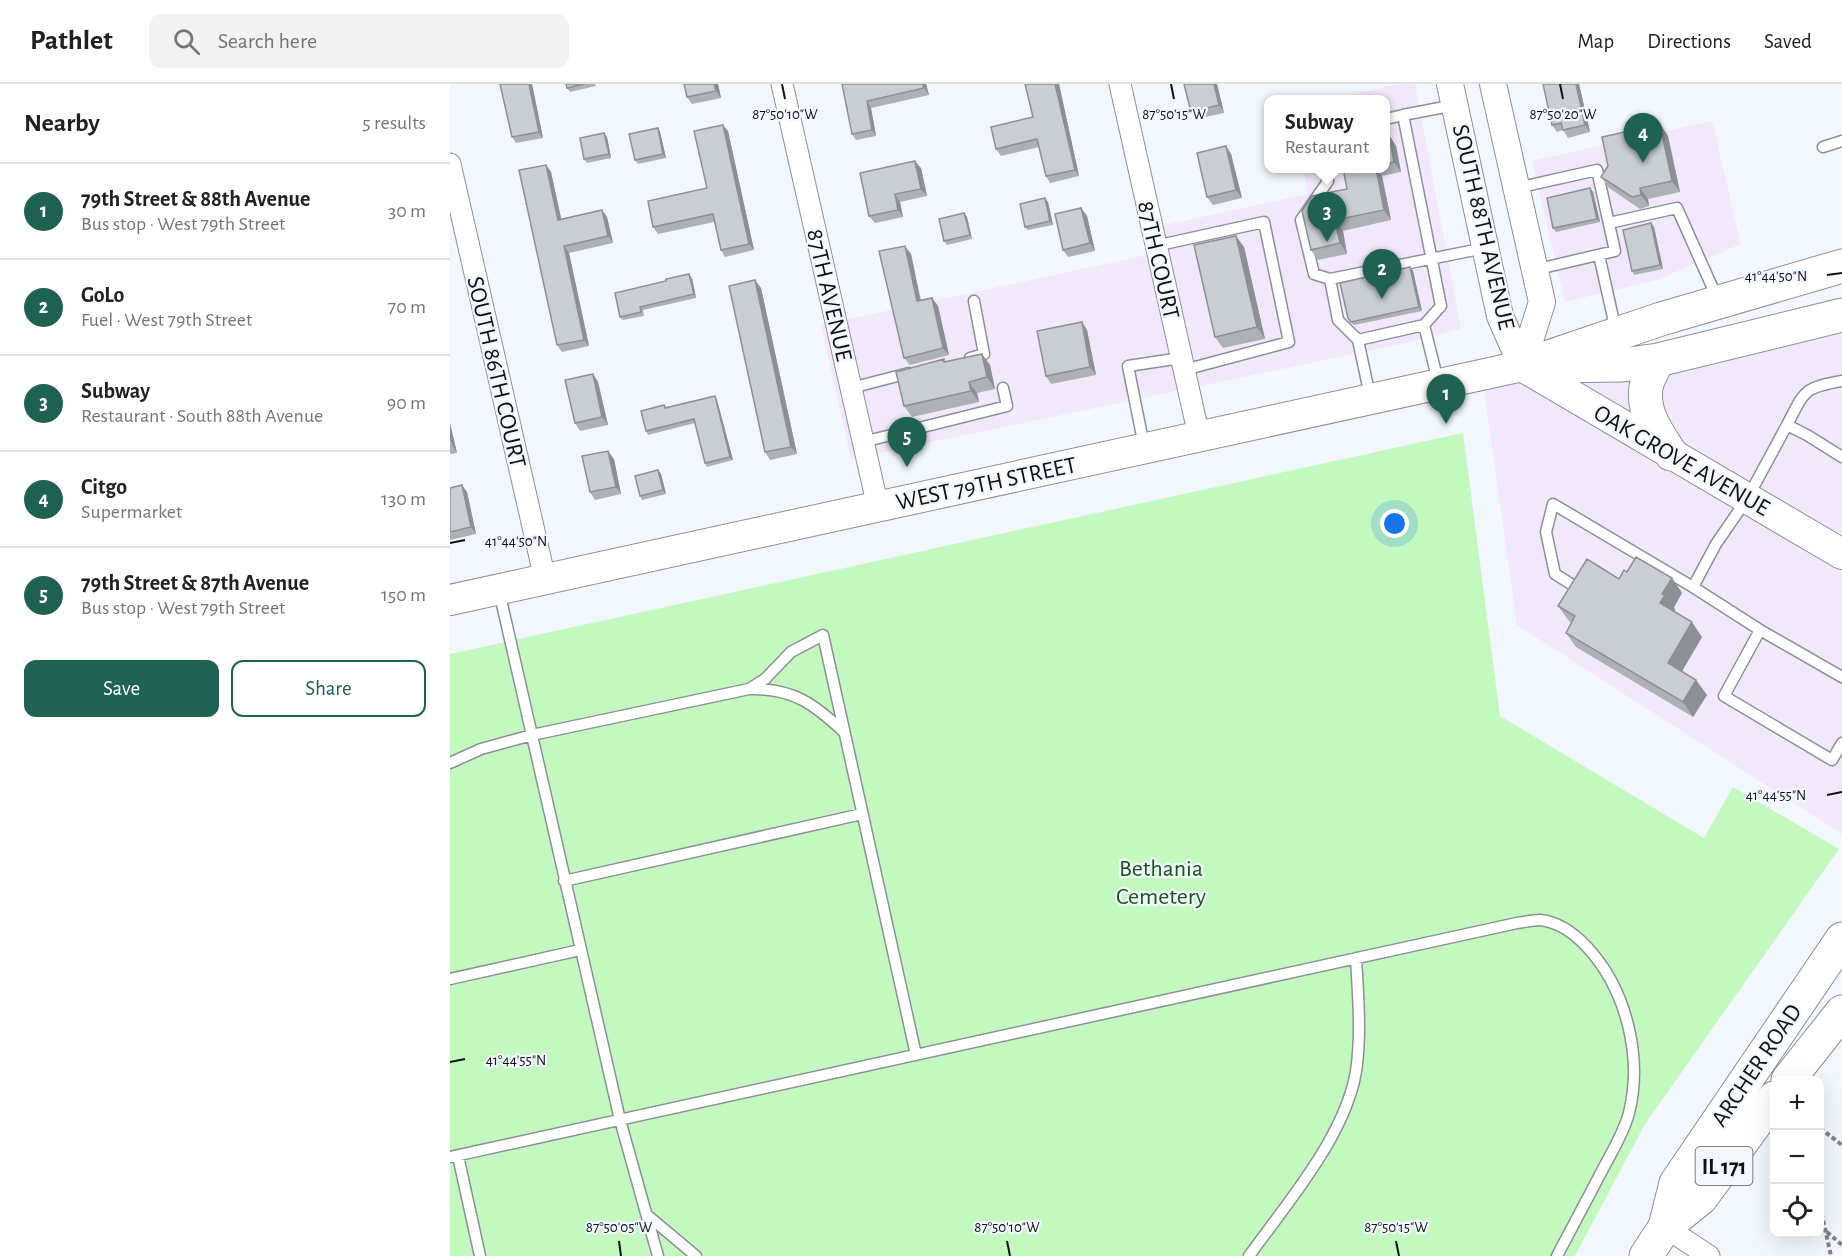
<!DOCTYPE html>
<html lang="en">
<head>
<meta charset="utf-8">
<style>
	:root { --surface:#fff; --page:#f2f2f2; --text:#202124; --muted:#757577; --line:#e0e0e0; --accent:#1f6253 }
	body { margin:0; font-family:"Alegreya Sans",sans-serif; background:var(--page); color:var(--text) }
	.controls { position:absolute; right:18px; bottom:18px; display:grid; overflow:hidden; border-radius:12px; box-shadow:0 6px 24px #0002 }
	.controls button { width:54px; height:54px; display:grid; place-items:center; padding:0; border:0; border-bottom:2px solid var(--line); background:var(--surface); color:var(--text); font:30px sans-serif }
	.you { position:absolute; left:945px; top:440px; width:21px; height:21px; margin:-15px; border:4px solid #fff; border-radius:50%; background:#1a73e8; box-shadow:0 0 0 9px #1a73e833 }
	.badge { display:grid; place-items:center; width:39px; height:39px; border-radius:50%; background:var(--accent); color:#fff; font-size:20px; font-weight:700 }
	.pin { position:absolute; translate:-50% -50px; filter:drop-shadow(0 2px 3px #0008) }
	.pin::after { content:''; position:absolute; top:32px; width:21px; height:18px; background:inherit; clip-path:polygon(0 0,100% 0,50% 100%) }
	.popup { position:absolute; left:814px; top:11px; width:126px; height:78px; box-sizing:border-box; display:grid; place-content:center; border-radius:12px; background:var(--surface); filter:drop-shadow(0 2px 4px #0005); font-size:20px; white-space:nowrap; color:var(--muted) }
	.popup b { font-size:22px; color:var(--text) }
	.popup::after { content:''; position:absolute; left:50%; top:100%; margin-left:-12px; border:12px solid transparent; border-top-color:var(--surface) }
	.list { margin:0; padding:0; list-style:none }
	h2 { display:flex; justify-content:space-between; align-items:center; height:78px; margin:0; padding:0 24px; font-size:26px }
	h2 small { font-size:20px; font-weight:400; color:var(--muted) }
	.list li { display:grid; grid-template-columns:39px 1fr auto; gap:18px; align-items:center; box-sizing:border-box; height:96px; padding:0 24px; border-top:2px solid var(--line) }
	.list b { display:block; font-size:22px; white-space:nowrap }
	.list p { margin:0; font-size:20px; white-space:nowrap; color:var(--muted) }
	.list em { font-size:20px; font-style:normal; color:var(--muted) }
	.actions { display:flex; gap:12px; padding:18px 24px }
	.actions a { flex:1; padding:14px 0; border:2px solid var(--accent); border-radius:12px; text-align:center; font-size:21px; color:var(--accent) }
	.actions .main { background:var(--accent); color:#fff }
	.icon { flex:none; width:33px; height:33px; fill:none; stroke:currentColor; stroke-width:2; stroke-linecap:round; stroke-linejoin:round }
	.map { position:relative; flex:none; width:1392px; height:1172px; overflow:hidden }
	header { display:flex; align-items:center; gap:36px; box-sizing:border-box; height:84px; padding:0 30px; background:var(--surface); border-bottom:2px solid var(--line) }
	header strong { font-size:28px }
	nav { display:flex; gap:33px; margin-inline-start:auto; font-size:21px }
	.search { width:420px; height:54px; background:var(--page); display:flex; align-items:center; gap:15px; box-sizing:border-box; padding:0 21px; border-radius:12px; color:var(--muted); font-size:22px }
	main { display:flex }
	aside { flex:1; background:var(--surface) }
	.map>svg:first-child { display:block }
</style>
</head>
<body>
<header>
<strong>Pathlet</strong>
<div class="search"><svg class="icon" aria-label="search" viewBox="0 0 24 24"><circle cx="10" cy="10" r="6"/><path d="M15 15l6 6"/></svg>Search here</div>
<nav><a>Map</a><a>Directions</a><a>Saved</a></nav>
</header>
<main>
<aside>
<h2>Nearby<small>5 results</small></h2>
<ul class="list">
<li><span class="badge">1</span><div><b>79th Street &amp; 88th Avenue</b><p>Bus stop · West 79th Street</p></div><em>30 m</em></li>
<li><span class="badge">2</span><div><b>GoLo</b><p>Fuel · West 79th Street</p></div><em>70 m</em></li>
<li><span class="badge">3</span><div><b>Subway</b><p>Restaurant · South 88th Avenue</p></div><em>90 m</em></li>
<li><span class="badge">4</span><div><b>Citgo</b><p>Supermarket</p></div><em>130 m</em></li>
<li><span class="badge">5</span><div><b>79th Street &amp; 87th Avenue</b><p>Bus stop · West 79th Street</p></div><em>150 m</em></li>
</ul>
<div class="actions"><a class="main">Save</a><a>Share</a></div>
</aside>
<div class="map">
<svg width="1392" height="1172" viewBox="0 0 1392 1172">
	<rect width="100%" height="100%" fill="#f1f7fd"/>
	<!-- commercial -->
	<path fill="#f3e7fb" d="M949 0H965L1011 245 951 260 401 375 371 241 697 171 692 146 858 110 853 85 936 84V15H879Z
		M1262 37 1291 160 1207 196 1115 218 1082 77Z
		M1392 245V461L1098 291Z
		M1066 291 1392 482V750L1067 541 1033 299Z"/>
	<!-- green -->
	<path fill="#c3f9be" d="M1013 349 1050 632 1254 754 1283 703 1389 765 1195 1040 1125 1172H0V570Z"/>
	<g fill="none" stroke-linecap="round" stroke-linejoin="round">
		<!-- service casing -->
		<g stroke="#8b9096" stroke-width="13">
			<path id="service" d="M936 35 953 31
				M1373 63 1392 57
				M874 84 878 97 851 136 864 190 880 195
				M1067 104 1147 86 1165 167 1084 186
				M1159 139 1227 124 1268 216
				M705 162 814 138 839 258 734 286
				M1149 171 1166 247
				M974 241 991 222 953 31 1005 21
				M908 256 888 236 880 195 1035 164
				M520 274 534 270 524 217
				M401 304 459 289
				M920 312 908 256 974 241 988 297
				M1337 341C1355 307 1352 304 1392 297
				M413 358 557 322 553 304
				M694 362 678 282 731 274
				M1243 503 1310 546 1392 593
				M1129 505 1105 490 1096 448 1103 420 1243 503 1266 460 1297 415 1337 341 1357 351 1392 373
				M49 507 170 1036 208 1172
				M1310 546 1274 612 1382 676 1392 659
				M300 605C343 604 364 620 394 648
				M0 679 31 665 82 651 299 605 315 595 341 568 373 551 466 971
				M114 797 412 730
				M0 895 130 866
				M8 1072 30 1172
				M0 1073 1067 839C1075 838 1083 836 1090 836 1109 838 1124 849 1137 863 1176 905 1193 972 1179 1029 1174 1048 1163 1066 1154 1083 1138 1113 1123 1142 1107 1172
				M197 1131 246 1172
				M799 1172C837 1119 900 1047 907 980 911 945 908 910 906 874"/>
		</g>
		<!-- minor casing -->
		<g stroke="#8b9096" stroke-width="23">
			<path id="minor" d="M332 0 428 423
				M670 0 749 352
				M0 80 95 495
				M1215 1143 1259 1172"/>
		</g>
		<!-- tertiary casing -->
		<g stroke="#8b9096" stroke-width="28">
			<path id="tertiary" d="M1000 0 1050 232 1072 282
				M1043 0 1092 218 1072 282"/>
		</g>
		<!-- secondary casing -->
		<g stroke="#8b9096" stroke-width="32">
			<path id="secondary" d="M0 516 1072 282 1392 470"/>
		</g>
		<!-- primary casing -->
		<g stroke="#8b9096" stroke-width="35">
			<path id="primary" d="M1208 276C1204 284 1198 294 1196 303 1192 329 1208 350 1221 370
				M1072 282 1211 235 1392 182
				M1100 282 1172 281 1208 276 1392 231
				M1338 996 1392 928
				M1215 1143 1226 1099 1392 855
				M1196 1172 1215 1143 1251 1114 1324 1014"/>
		</g>
		<!-- path -->
		<path stroke="#7f8387" stroke-width="4" stroke-dasharray="4.5 3" stroke-linecap="butt" d="M1370 1044 1392 1061
			M1370 1115V1113
			M1370 1122 1381 1172
			M1377 1148 1392 1161"/>
		<!-- service -->
		<use href="#service" stroke="#fff" stroke-width="10"/>
		<!-- minor -->
		<use href="#minor" stroke="#fff" stroke-width="21"/>
		<!-- tertiary -->
		<use href="#tertiary" stroke="#fff" stroke-width="26"/>
		<!-- secondary -->
		<use href="#secondary" stroke="#fff" stroke-width="30"/>
		<!-- primary -->
		<use href="#primary" stroke="#fff" stroke-width="33"/>
	</g>
	<!-- wall -->
	<path fill="#acb1b6" d="M50 0H82L93 54 66 59 62 53Z
		M116 0H145L146 2 120 8 117 4Z
		M234 0H268L271 14 242 20 237 13Z
		M392 0H476L479 11 421 24 426 52 406 56 402 50Z
		M575 0H609L629 92 600 99 596 92 589 63 551 72 546 65 583 33Z
		M734 0H767L774 29 746 35 741 28Z
		M1093 0H1129L1140 48 1118 54 1113 46 1107 48 1102 41Z
		M1210 40 1218 52 1230 108 1198 115 1199 122 1190 125 1159 104 1151 93Z
		M208 44 210 48 216 74 188 80 185 76Z
		M278 47 304 166 275 173 271 166 264 138 208 150 203 143 257 104Z
		M154 49 157 53 161 74 137 79 134 75Z
		M939 51 946 62 951 88 932 92 941 136 893 147 897 170 868 176 861 166 897 105 893 84H936V52Z
		M776 62 781 70 792 114 763 121 757 113Z
		M96 81 101 88 111 135 152 126 157 133 163 159 119 169 139 262 112 268 107 261Z
		M471 84 477 112 450 118 453 133 425 139 419 132Z
		M1140 104 1143 108 1150 138 1106 148 1103 144Z
		M598 118 603 141 578 146 575 143Z
		M631 124 637 132 645 167 618 173 613 166Z
		M514 129 517 133 522 155 497 161 494 157Z
		M1204 143 1213 185 1184 191 1182 187Z
		M794 163 815 255 773 264 765 253Z
		M461 170 471 216 482 214 488 222 499 271 460 281 454 274Z
		M960 183 963 187 972 227 904 241 900 238 898 234Z
		M242 194 246 214 193 226 194 232 173 236 170 233Z
		M311 204 347 370 320 376 315 368Z
		M632 238 637 246 646 291 601 300 596 292Z
		M532 270 540 281 545 305 527 309 529 318 462 333 454 322 496 278Z
		M143 290 148 298 158 341 130 347 125 339Z
		M267 316 283 376 257 383 255 379 245 339 198 351 196 347 214 321 216 323Z
		M0 339 7 369 0 370Z
		M164 375 171 410 145 416 140 408Z
		M208 386 211 390 216 410 192 416 190 412Z
		M0 404 17 408 26 450 0 456Z
		M1177 488 1222 494 1232 509 1224 523 1225 526 1224 528 1252 553 1232 587 1257 611 1243 633 1126 563 1116 549 1121 539 1119 537 1108 522 1169 495Z"/>
	<!-- shaded-wall -->
	<path fill="#8c9094" d="M79 0H82L93 54 89 48Z
		M264 0H268L271 14 266 7Z
		M473 0H476L479 11 474 4Z
		M605 0H609L629 92 625 86Z
		M764 0H767L774 29 769 21Z
		M1126 0H1129L1140 48 1135 41Z
		M417 17 421 24 426 52 422 46Z
		M1210 40 1218 52 1230 108 1222 97Z
		M273 41 278 47 304 166 299 160Z
		M208 44 210 48 216 74 213 70Z
		M154 49 157 53 161 74 159 70Z
		M939 51 946 62 951 88 944 78Z
		M776 62 781 70 792 114 786 106Z
		M465 77 471 84 477 112 471 105Z
		M96 81 101 88 113 143 108 136Z
		M926 84H927L932 92 941 136 934 126Z
		M1140 104 1143 108 1150 138 1147 135Z
		M1190 104 1198 115 1199 122 1191 111Z
		M445 110 450 118 453 133 448 126Z
		M595 114 598 118 603 141 600 137Z
		M631 124 637 132 645 167 640 159Z
		M152 126 157 133 163 159 158 152Z
		M514 129 517 133 522 155 520 151Z
		M885 136 893 147 897 170 890 159Z
		M1201 139 1204 143 1213 185 1210 181Z
		M786 152 794 163 815 255 807 243Z
		M114 162 119 169 139 262 134 256Z
		M455 162 461 170 472 225 467 217Z
		M960 183 963 187 972 227 969 223Z
		M239 190 242 194 246 214 244 210Z
		M305 196 311 204 347 370 341 363Z
		M482 214 488 222 499 271 493 264Z
		M632 238 637 246 646 291 640 283Z
		M532 270 540 281 545 305 537 293Z
		M143 290 148 298 158 341 152 333Z
		M519 298 527 309 529 318 521 307Z
		M265 312 267 316 283 376 280 373Z
		M0 339 7 369 2 361 0 354Z
		M158 367 164 375 171 410 166 403Z
		M208 386 211 390 216 410 213 406Z
		M12 401 17 408 26 450 21 443Z
		M1222 494 1232 509 1224 523 1225 526 1220 534 1210 519 1212 510Z
		M1242 538 1252 553 1228 594 1218 579Z
		M1246 596 1257 611 1243 633 1233 618Z"/>
	<!-- building -->
	<path fill="#c8ced4" stroke="#8c9094" stroke-width="1.5" d="M50 0H79L89 48 62 53Z
		M116 0H134L117 4Z
		M234 0H264L266 7 237 13Z
		M392 0H473L474 4 417 17 422 46 402 50Z
		M575 0H605L625 86 596 92 587 55 546 65 541 43 583 33Z
		M734 0H764L769 21 741 28Z
		M1093 0H1126L1135 41 1113 46 1111 39 1102 41Z
		M1210 40 1222 97 1190 104 1191 111 1182 113 1151 93 1158 82 1152 53Z
		M273 41 299 160 271 166 263 130 203 143 198 117 257 104 244 47Z
		M208 44 213 70 185 76 179 50Z
		M154 49 159 70 134 75 130 54Z
		M939 51 944 78 936 80V52Z
		M776 62 786 106 757 113 747 69Z
		M465 77 471 105 445 110 448 126 419 132 410 89Z
		M96 81 108 136 152 126 158 152 114 162 134 256 107 261 69 86Z
		M893 84H926L934 126 885 136 890 159 861 166 852 127 862 112 897 105Z
		M1140 104 1147 135 1103 144 1097 114Z
		M595 114 600 137 575 143 570 120Z
		M631 124 640 159 613 166 605 130Z
		M514 129 520 151 494 157 489 135Z
		M1201 139 1210 181 1182 187 1173 146Z
		M786 152 807 243 765 253 744 161Z
		M455 162 467 217 482 214 493 264 454 274 429 167Z
		M960 183 969 223 901 238 898 234 890 199Z
		M239 190 244 210 190 223 191 228 170 233 165 209 216 197V195Z
		M305 196 341 363 315 368 279 202Z
		M632 238 640 283 596 292 587 247Z
		M532 270 537 293 519 298 521 307 454 322 446 288 494 275V278Z
		M143 290 152 333 125 339 115 296Z
		M265 312 280 373 255 379 244 335 196 347 191 327 214 321 215 324Z
		M158 367 166 403 140 408 132 372Z
		M208 386 213 406 190 412 185 392Z
		M12 401 21 443 0 448V404Z
		M1186 473 1222 494 1212 510 1215 511 1210 519 1242 538 1218 579 1246 596 1233 618 1116 549 1125 532 1108 522 1137 475 1169 495 1174 486 1177 488Z"/>
	<!-- ticks -->
	<path fill="none" stroke="#0e1012" stroke-width="2" d="M332 0 335 15M721 0 724 15M1110 0 1113 15M1377 191 1392 189M0 459 15 456M1377 711 1392 708M0 978 15 975M169 1157 171 1172M557 1157 560 1172M946 1157 949 1172"/>
	<g text-anchor="middle" stroke-width="4.5" stroke-linejoin="round" paint-order="stroke">
		<!-- shield labels -->
		<rect fill="#f1f7fd" stroke="#525558" stroke-width="1.5" x="1245.5" y="1063" width="57" height="38" rx="4.5"/>
		<g font-size="22" font-weight="bold" fill="#0e1012">
			<text x="1274" y="1090">IL 171</text>
		</g>
		<!-- street labels -->
		<g font-size="24" fill="#0e1012" stroke="#f1f7fd">
			<text transform="translate(1034 143) rotate(77)" y="8">SOUTH 88TH AVENUE</text>
			<text transform="translate(709 176) rotate(77)" y="8">87TH COURT</text>
			<text transform="translate(380 211) rotate(77)" y="8">87TH AVENUE</text>
			<text transform="translate(47 288) rotate(77)" y="8">SOUTH 86TH COURT</text>
			<text transform="translate(1232 376) rotate(30)" y="8">OAK GROVE AVENUE</text>
			<text transform="translate(536 399) rotate(-12)" y="8">WEST 79TH STREET</text>
			<text transform="translate(1306 981) rotate(-56)" y="8">ARCHER ROAD</text>
		</g>
		<!-- park labels -->
		<g font-size="24" fill="#165516" stroke="#f1f7fd">
			<text x="711" y="792">Bethania<tspan x="711" dy="28">Cemetery</tspan></text>
		</g>
	</g>
	<g font-size="15" text-anchor="middle" fill="#0e1012" stroke="#f1f7fd" stroke-width="4.5" stroke-linejoin="round" paint-order="stroke">
		<text x="335" y="35">87°50'10"W</text>
		<text x="724" y="35">87°50'15"W</text>
		<text x="1113" y="35">87°50'20"W</text>
		<text x="1326" y="197">41°44'50"N</text>
		<text x="66" y="462">41°44'50"N</text>
		<text x="1326" y="716">41°44'55"N</text>
		<text x="66" y="981">41°44'55"N</text>
		<text x="169" y="1148">87°50'05"W</text>
		<text x="557" y="1148">87°50'10"W</text>
		<text x="946" y="1148">87°50'15"W</text>
	</g>
</svg>
<div class="controls">
<button>+</button>
<button>−</button>
<button><svg class="icon" aria-label="locate" viewBox="0 0 24 24"><circle cx="12" cy="12" r="6"/><path d="M12 2v4M12 18v4M2 12h4M18 12h4"/></svg></button>
</div>
<div class="you"></div>
<div class="pin badge" style="left:996px;top:340px">1</div>
<div class="pin badge" style="left:932px;top:215px">2</div>
<div class="pin badge" style="left:877px;top:158px">3</div>
<div class="popup"><b>Subway</b>Restaurant</div>
<div class="pin badge" style="left:1193px;top:79px">4</div>
<div class="pin badge" style="left:457px;top:383px">5</div>
</div>
</main>
</body>
</html>
